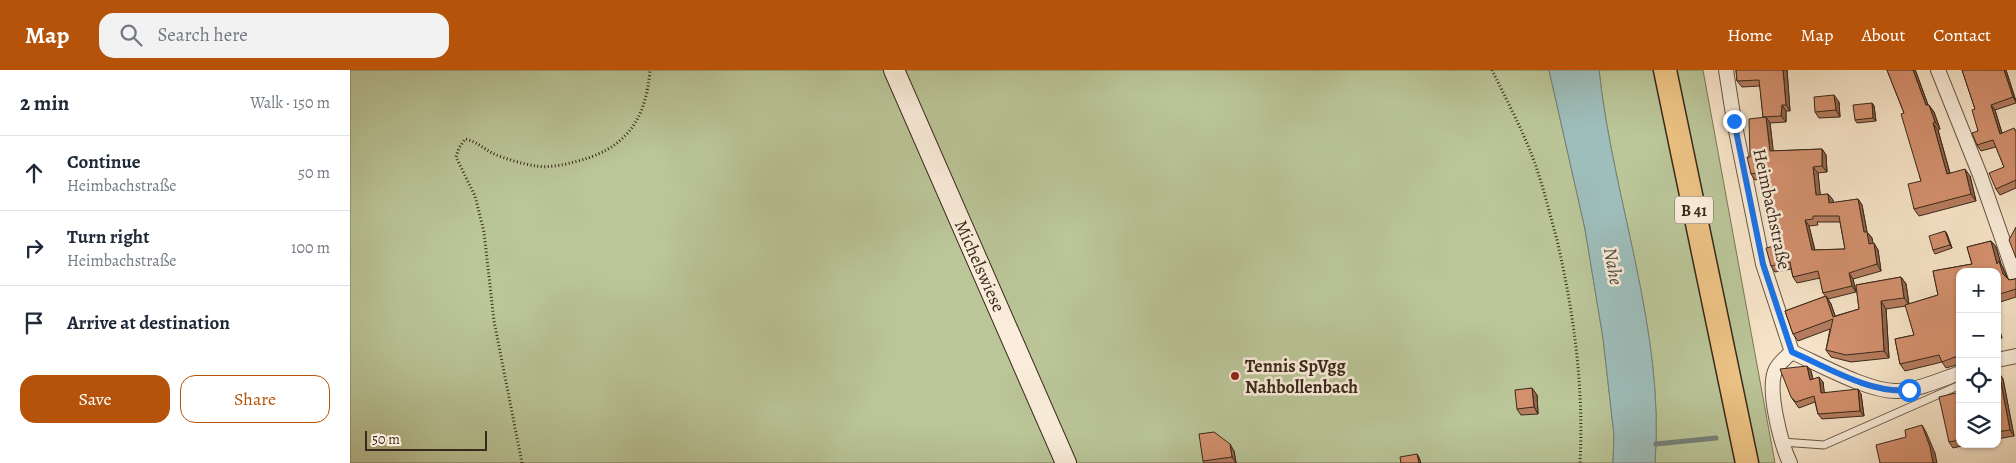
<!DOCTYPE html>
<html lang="en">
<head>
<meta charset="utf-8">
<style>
	:root { --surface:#fff; --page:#f2f2f3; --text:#1f2937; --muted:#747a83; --line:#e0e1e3; --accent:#b45309 }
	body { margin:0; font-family:Alegreya,serif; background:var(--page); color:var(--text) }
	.controls { position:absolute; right:15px; bottom:15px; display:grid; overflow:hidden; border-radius:10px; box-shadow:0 1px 4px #0004 }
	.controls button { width:45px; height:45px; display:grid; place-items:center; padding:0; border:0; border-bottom:1px solid var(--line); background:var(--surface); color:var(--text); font:25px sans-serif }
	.scale { position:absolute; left:15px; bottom:12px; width:122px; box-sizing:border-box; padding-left:5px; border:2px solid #39291a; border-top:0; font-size:14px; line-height:18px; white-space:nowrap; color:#39291a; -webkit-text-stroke:4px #faeddb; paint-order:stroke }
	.stop { position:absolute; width:15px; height:15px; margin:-11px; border:4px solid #1a73e8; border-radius:50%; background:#fff }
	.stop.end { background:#1a73e8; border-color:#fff; box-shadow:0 1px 5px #0008 }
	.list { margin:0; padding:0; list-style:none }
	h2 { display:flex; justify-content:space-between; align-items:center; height:65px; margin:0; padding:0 20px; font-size:21px }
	h2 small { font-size:16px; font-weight:400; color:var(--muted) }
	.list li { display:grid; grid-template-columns:32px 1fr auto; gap:15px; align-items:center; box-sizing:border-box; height:75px; padding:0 20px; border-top:1px solid var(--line) }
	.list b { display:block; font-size:19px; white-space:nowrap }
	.list p { margin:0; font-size:16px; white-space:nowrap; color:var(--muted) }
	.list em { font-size:16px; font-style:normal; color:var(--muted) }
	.actions { display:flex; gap:10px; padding:15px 20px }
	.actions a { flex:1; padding:11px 0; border:1px solid var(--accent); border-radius:15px; text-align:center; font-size:18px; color:var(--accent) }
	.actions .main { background:var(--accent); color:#fff }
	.icon { flex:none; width:28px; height:28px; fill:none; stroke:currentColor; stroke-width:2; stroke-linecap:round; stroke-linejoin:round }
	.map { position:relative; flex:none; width:1666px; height:393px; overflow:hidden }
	header { display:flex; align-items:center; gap:30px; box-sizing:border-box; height:70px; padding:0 25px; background:var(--accent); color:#fff }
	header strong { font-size:24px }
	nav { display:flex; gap:28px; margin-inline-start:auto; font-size:18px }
	.search { width:350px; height:45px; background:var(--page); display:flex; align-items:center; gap:12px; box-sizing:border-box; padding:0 18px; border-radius:15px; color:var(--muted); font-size:19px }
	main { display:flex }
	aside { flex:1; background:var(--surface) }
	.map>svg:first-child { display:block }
</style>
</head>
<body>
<header>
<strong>Map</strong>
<div class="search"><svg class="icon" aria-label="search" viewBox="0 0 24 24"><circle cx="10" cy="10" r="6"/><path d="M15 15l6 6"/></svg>Search here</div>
<nav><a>Home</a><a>Map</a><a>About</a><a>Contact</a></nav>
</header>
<main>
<aside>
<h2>2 min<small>Walk · 150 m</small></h2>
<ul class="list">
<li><svg class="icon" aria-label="ahead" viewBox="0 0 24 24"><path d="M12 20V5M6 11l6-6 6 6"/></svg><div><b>Continue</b><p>Heimbachstraße</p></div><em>50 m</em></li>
<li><svg class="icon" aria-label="right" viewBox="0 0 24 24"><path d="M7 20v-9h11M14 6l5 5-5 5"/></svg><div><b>Turn right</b><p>Heimbachstraße</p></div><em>100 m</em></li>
<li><svg class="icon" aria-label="arrive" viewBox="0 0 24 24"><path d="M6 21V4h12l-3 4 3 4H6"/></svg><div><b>Arrive at destination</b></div></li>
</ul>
<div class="actions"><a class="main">Save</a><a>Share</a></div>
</aside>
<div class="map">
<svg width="1666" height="393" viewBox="0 0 1666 393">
	<rect width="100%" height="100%" fill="#f7e4c8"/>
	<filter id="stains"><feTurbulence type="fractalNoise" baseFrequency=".004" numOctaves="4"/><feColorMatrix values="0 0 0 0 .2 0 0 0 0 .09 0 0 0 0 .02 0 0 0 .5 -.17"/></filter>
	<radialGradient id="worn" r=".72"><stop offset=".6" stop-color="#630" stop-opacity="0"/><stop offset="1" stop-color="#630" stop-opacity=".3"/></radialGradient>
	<!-- green -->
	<path fill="#bac598" stroke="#7a7759" d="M0 0H1199L1235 159 1253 268 1264 365 1263 393H0Z
		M1249 0H1353L1425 393H1305C1315 259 1263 131 1249 0Z"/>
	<!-- water -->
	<path fill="#9ebebb" stroke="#76827b" d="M1199 0H1249C1263 131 1315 259 1305 393H1263L1264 365 1253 268 1235 159Z"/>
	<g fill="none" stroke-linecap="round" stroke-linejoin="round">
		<!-- stream -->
		<path stroke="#76827b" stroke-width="5" d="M1306 374 1366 368"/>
		<!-- lane casing -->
		<g stroke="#685846" stroke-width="9">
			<path id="lane" d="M1432 372 1474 375 1610 315"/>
		</g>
		<!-- street casing -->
		<g stroke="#685846" stroke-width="16">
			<path id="street" d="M1376 0 1384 51 1413 194 1442 282C1469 294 1519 322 1547 321 1568 320 1590 310 1610 303
				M1588 0 1630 105 1666 208
				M1647 290 1666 286
				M1440 393C1431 374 1416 318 1426 299 1430 292 1436 287 1442 282"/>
		</g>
		<!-- secondary casing -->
		<g stroke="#39291a" stroke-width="22">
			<path id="secondary" d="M544 0 716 393"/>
		</g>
		<!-- primary casing -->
		<g stroke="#39291a" stroke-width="25">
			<path id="primary" d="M1315 0 1397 393"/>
		</g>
		<!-- path -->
		<path stroke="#39291a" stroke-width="3" stroke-dasharray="1 2.5" stroke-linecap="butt" d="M1142 0C1155 27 1170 55 1181 83 1192 111 1199 141 1207 170 1224 244 1234 317 1230 393
			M172 393 144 251 134 162 125 126 106 87 109 78 115 69C126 71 133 78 142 83 155 89 173 94 186 96 198 98 213 95 224 92 275 80 296 51 300 0"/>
		<!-- lane -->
		<use href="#lane" stroke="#faeddb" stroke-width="7"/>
		<!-- street -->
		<use href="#street" stroke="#faeddb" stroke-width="14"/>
		<!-- secondary -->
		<use href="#secondary" stroke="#faeddb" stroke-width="20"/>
		<!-- primary -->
		<use href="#primary" stroke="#ecc284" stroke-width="22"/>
	</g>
	<!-- wall -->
	<path fill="#b57c5f" stroke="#39291a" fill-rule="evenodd" d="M1386 0H1437L1440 41H1436V52L1420 53 1423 81 1472 79 1476 85 1477 102 1468 103 1470 125 1478 124 1483 130V133L1508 129 1512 135 1517 162 1522 168 1523 174 1528 180 1531 201 1503 209 1506 222 1478 229 1473 223 1470 208 1447 213 1443 207 1441 199 1425 202 1421 196 1424 176 1419 134H1418L1414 128 1412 109 1405 110 1401 104 1400 87 1413 47 1410 16 1392 17 1387 11ZM1467 152H1490L1495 179 1465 180 1459 156 1468 155Z
		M1537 0H1565L1566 2 1578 35 1584 42 1590 59 1588 60 1600 103 1620 106 1626 131 1569 146 1564 139 1571 111 1554 43Z
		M1612 0H1656L1666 31V33L1645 40 1652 63 1666 60V118L1650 125 1646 119 1654 97 1646 77 1631 81 1627 75 1628 61 1625 39Z
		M1489 32 1490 47 1469 48 1465 42Z
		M1522 33 1524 36 1526 51 1507 53 1505 50Z
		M1595 161 1597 164 1602 178 1585 184 1583 180Z
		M1641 171 1646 177 1651 194 1653 198 1657 207 1659 210 1665 209 1666 208V227L1647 233V202H1610V294L1596 298 1592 292 1555 301 1550 294 1545 269 1564 265 1556 236 1536 239 1539 288 1501 292 1481 287 1476 280 1480 259 1448 271 1443 264 1435 241 1476 226 1481 234 1485 246 1509 239 1506 215 1551 207 1556 214 1559 234 1588 225 1583 201 1622 194 1617 177Z
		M1647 253 1652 268 1647 269Z
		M1457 296 1461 301 1463 309 1473 312 1474 323 1511 324 1514 346 1472 349 1468 344 1465 332 1449 338 1441 327Z
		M1647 303H1649L1653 309 1664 366 1647 369Z
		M1610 322V374H1620L1603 378 1599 372Z
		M1187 325 1188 344 1171 345 1167 339Z
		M884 381 886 393H854L853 391Z"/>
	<!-- shaded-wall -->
	<path fill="#94654d" stroke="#39291a" d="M1433 0H1437L1440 41 1436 35Z
		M1563 0H1565L1566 2 1581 43 1576 35Z
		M1654 0H1656L1666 32 1663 27Z
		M1484 25 1489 32 1490 47 1486 40Z
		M1522 33 1524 36 1526 51 1523 48Z
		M1432 35 1436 41V52L1431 46Z
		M1579 35 1584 42 1590 59 1585 52Z
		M1641 35 1645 40 1654 70 1650 64Z
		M1416 47 1420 53 1424 87 1420 81Z
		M1583 53 1588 60 1602 111 1597 104Z
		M1472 79 1476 85 1477 102 1472 96Z
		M1463 97 1468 103 1471 131 1466 125Z
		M1615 99 1620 106 1626 131 1621 124Z
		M1478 124 1483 130 1484 139 1479 133Z
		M1508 129 1512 135 1517 162 1522 168 1524 180 1519 174 1514 162Z
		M1455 150 1459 156 1466 186 1462 180Z
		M1595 161 1597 164 1602 178 1600 175Z
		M1641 171 1646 177 1651 194 1653 198 1658 211 1653 204 1647 194Z
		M1524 173 1528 180 1531 201 1527 194Z
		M1499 203 1503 209 1506 222 1502 216Z
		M1551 207 1556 214 1559 235 1554 228Z
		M1476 226 1481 234 1488 254 1483 247Z
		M1531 231 1536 239 1539 288 1534 281Z
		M1647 253 1652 268 1647 262Z
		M1457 296 1461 301 1464 315 1460 310Z
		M1649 303 1653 309 1664 366 1660 360Z
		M1469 307 1473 312 1475 328 1471 323Z
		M1182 318 1187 325 1188 344 1184 337Z
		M1508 319 1511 324 1514 346 1510 341Z
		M1572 355 1576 362 1585 383 1587 393H1583Z
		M880 374 884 381 886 393 882 387Z
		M1067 384 1069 387 1071 393H1069Z"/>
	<!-- building -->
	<path fill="#d3906e" stroke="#39291a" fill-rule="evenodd" d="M1386 0H1433L1436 35H1432L1431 46 1413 47 1409 10 1387 11Z
		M1537 0H1563L1576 35H1579L1585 52 1583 53 1597 104 1615 99 1621 124 1564 139 1558 114 1571 111 1551 44 1554 43Z
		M1612 0H1654L1663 27 1641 35 1650 64 1664 58 1666 62V110L1646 119 1639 103 1654 97 1643 70 1627 75 1622 63 1628 61 1622 40 1625 39Z
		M1484 25 1486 40 1465 42 1464 27Z
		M1522 33 1523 48 1505 50 1503 35Z
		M1416 47 1420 81 1472 79V96L1463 97 1466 125 1478 124 1479 133 1508 129 1514 162H1517L1519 174 1524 173 1527 194 1499 203 1502 216 1473 223 1468 201 1443 207 1440 192 1421 196 1416 178 1424 176 1418 128H1414L1412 102 1401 104 1397 87H1400L1399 49ZM1463 146H1489L1495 179 1462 180 1455 150 1463 149Z
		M1666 157V188L1659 170Z
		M1595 161 1600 175 1583 180 1579 166Z
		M1641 171 1647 194 1649 191 1653 204 1659 210 1665 209 1666 208V219L1647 225V202H1610V271L1607 272 1610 278V285L1592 292 1589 285 1550 294 1545 269 1564 265 1555 235 1588 225 1583 201 1622 194 1617 177Z
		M1551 207 1554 228 1531 231 1534 281 1496 285 1476 280 1483 249 1443 264 1435 241 1476 226 1483 247 1509 239 1506 215Z
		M1457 296 1460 310 1469 307 1471 323 1508 319 1510 341 1468 344 1464 326 1446 332 1441 327 1430 299Z
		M1647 303H1649L1660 360 1647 362Z
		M1182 318 1184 337 1167 339 1165 320Z
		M1610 322V370L1599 372 1589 327Z
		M1572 355 1580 377 1583 393H1530L1526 375 1556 367 1555 360Z
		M864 362 880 374 882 387 853 391 849 364Z
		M1067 384 1069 393H1051L1050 387Z"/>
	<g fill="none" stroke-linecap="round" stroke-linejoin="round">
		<!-- route -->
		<path stroke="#1a73e8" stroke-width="6" d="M1384 51 1413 194 1442 282C1477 297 1520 324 1559 320"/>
	</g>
	<!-- markers -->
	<circle fill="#8f2418" stroke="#faeddb" stroke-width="2" cx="885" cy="306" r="5"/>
	<g text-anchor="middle" stroke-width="5" stroke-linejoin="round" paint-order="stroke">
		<!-- shield labels -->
		<rect fill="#faeddb" stroke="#736454" stroke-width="1" x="1325" y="126.5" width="38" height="27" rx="4"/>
		<g font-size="16" font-weight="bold" fill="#39291a">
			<text x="1344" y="146">B 41</text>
		</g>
		<!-- street labels -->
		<g font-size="18" fill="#39291a" stroke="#faeddb">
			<text transform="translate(1422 139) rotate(78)" y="6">Heimbachstraße</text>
			<text transform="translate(630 196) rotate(66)" y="6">Michelswiese</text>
		</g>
		<!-- poi labels -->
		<g font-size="18" font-weight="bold" fill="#39291a" stroke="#faeddb" text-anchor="start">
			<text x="895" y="302">Tennis SpVgg<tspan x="895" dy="21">Nahbollenbach</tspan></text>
		</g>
		<!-- water labels -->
		<g font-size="19" font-style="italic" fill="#524e42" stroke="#faeddb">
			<text transform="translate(1264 196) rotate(80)" y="7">Nahe</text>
		</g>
	</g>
	<rect width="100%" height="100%" filter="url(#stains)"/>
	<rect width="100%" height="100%" fill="url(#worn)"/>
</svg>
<div class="controls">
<button>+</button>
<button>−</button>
<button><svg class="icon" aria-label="locate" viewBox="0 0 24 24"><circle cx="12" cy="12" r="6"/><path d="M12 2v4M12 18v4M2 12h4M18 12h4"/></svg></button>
<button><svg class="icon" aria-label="layers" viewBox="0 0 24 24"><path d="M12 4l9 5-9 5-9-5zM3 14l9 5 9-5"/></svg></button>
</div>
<div class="scale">50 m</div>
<div class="stop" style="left:1559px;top:320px"></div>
<div class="stop end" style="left:1384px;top:51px"></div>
</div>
</main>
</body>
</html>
